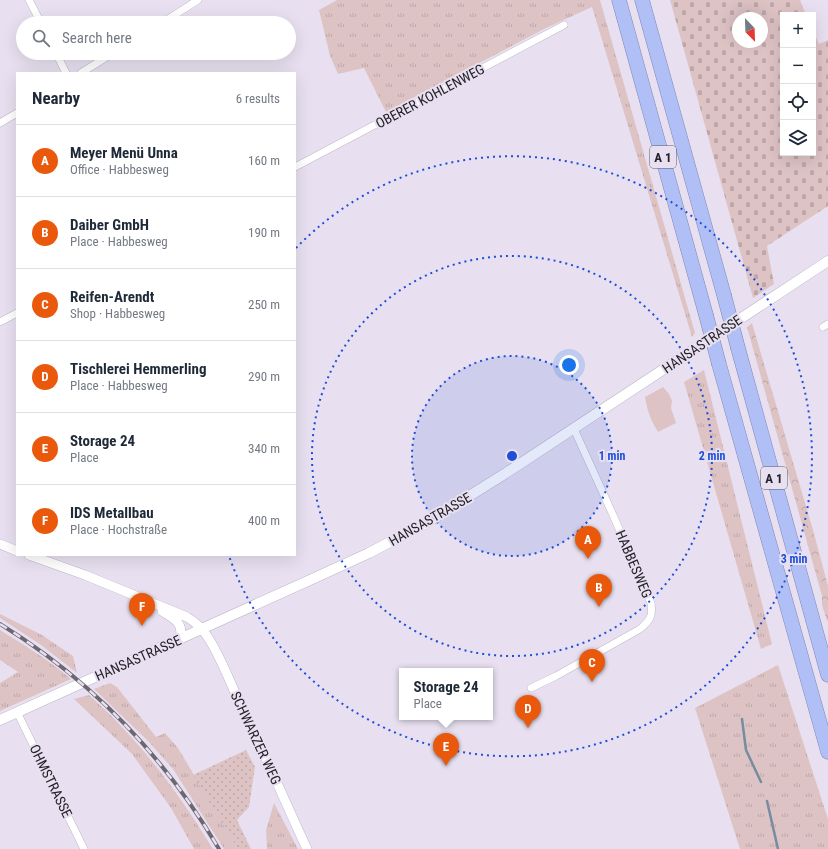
<!DOCTYPE html>
<html lang="en">
<head>
<meta charset="utf-8">
<style>
	:root { --surface:#fff; --page:#f6f6f7; --text:#1f2937; --muted:#747a83; --line:#e0e1e3; --accent:#ea580c }
	body { margin:0; font-family:"Roboto Condensed",sans-serif; background:var(--page); color:var(--text) }
	.controls { position:absolute; right:12px; top:12px; display:grid; overflow:hidden; border-radius:0px; box-shadow:0 4px 16px #0002 }
	.controls button { width:36px; height:36px; display:grid; place-items:center; padding:0; border:0; border-bottom:1px solid var(--line); background:var(--surface); color:var(--text); font:20px sans-serif }
	.compass { position:absolute; left:732px; top:12px; width:36px; height:36px; border-radius:50%; background:var(--surface); box-shadow:0 4px 16px #0002; rotate:157deg }
	.you { position:absolute; left:569px; top:365px; width:14px; height:14px; margin:-10px; border:3px solid #fff; border-radius:50%; background:#1a73e8; box-shadow:0 0 0 6px #1a73e833 }
	.badge { display:grid; place-items:center; width:26px; height:26px; border-radius:50%; background:var(--accent); color:#fff; font-size:13px; font-weight:700 }
	.pin { position:absolute; translate:-50% -33px; filter:drop-shadow(0 1px 2px #0008) }
	.pin::after { content:''; position:absolute; top:21px; width:14px; height:12px; background:inherit; clip-path:polygon(0 0,100% 0,50% 100%) }
	.popup { position:absolute; left:399px; top:668px; width:94px; height:52px; box-sizing:border-box; display:grid; place-content:center; border-radius:0px; background:var(--surface); filter:drop-shadow(0 1px 3px #0005); font-size:13px; white-space:nowrap; color:var(--muted) }
	.popup b { font-size:15px; color:var(--text) }
	.popup::after { content:''; position:absolute; left:50%; top:100%; margin-left:-8px; border:8px solid transparent; border-top-color:var(--surface) }
	.list { margin:0; padding:0; list-style:none }
	h2 { display:flex; justify-content:space-between; align-items:center; height:52px; margin:0; padding:0 16px; font-size:17px }
	h2 small { font-size:13px; font-weight:400; color:var(--muted) }
	.list li { display:grid; grid-template-columns:26px 1fr auto; gap:12px; align-items:center; box-sizing:border-box; height:72px; padding:0 16px; border-top:1px solid var(--line) }
	.list b { display:block; font-size:15px; white-space:nowrap }
	.list p { margin:0; font-size:13px; white-space:nowrap; color:var(--muted) }
	.list em { font-size:13px; font-style:normal; color:var(--muted) }
	.icon { flex:none; width:22px; height:22px; fill:none; stroke:currentColor; stroke-width:2; stroke-linecap:round; stroke-linejoin:round }
	.map { position:relative; flex:none; width:828px; height:849px; overflow:hidden }
	.search { position:absolute; background:var(--surface); box-shadow:0 4px 16px #0002; left:16px; top:16px; width:280px; height:44px; display:flex; align-items:center; gap:10px; box-sizing:border-box; padding:0 14px; border-radius:22px; color:var(--muted); font-size:15px }
	.panel { position:absolute; background:var(--surface); box-shadow:0 4px 16px #0002; left:16px; top:72px; width:280px; height:484px; border-radius:0px }
	.map>svg:first-child { display:block }
</style>
</head>
<body>
<div class="map">
<svg width="828" height="849" viewBox="0 0 828 849">
	<defs>
		<pattern id="grass-tufts" width="24" height="20" patternUnits="userSpaceOnUse"><rect width="24" height="20" fill="#dec3c5"/><path d="M3 7l-1-3M5 7V3M7 7l1-3M15 17l-1-3M17 17v-4M19 17l1-3" fill="none" stroke="#bea7a9"/></pattern>
		<pattern id="forest-crowns" width="20" height="18" patternUnits="userSpaceOnUse"><rect width="20" height="18" fill="#dec3c5"/><path d="M2 6a3 3 0 1 1 6 0M12 15a3 3 0 1 1 6 0" fill="none" stroke="#bea7a9"/></pattern>
		<pattern id="cemetery-stones" width="16" height="16" patternUnits="userSpaceOnUse"><rect width="16" height="16" fill="#dec3c5"/><path d="M2 7V4a2 2 0 0 1 4 0v3zM10 15v-3a2 2 0 0 1 4 0v3z" fill="#bea7a9"/></pattern>
		<pattern id="garden-dots" width="8" height="8" patternUnits="userSpaceOnUse"><rect width="8" height="8" fill="#dec3c5"/><path d="M2 2h.1M6 6h.1" fill="none" stroke="#bea7a9" stroke-width="1.8" stroke-linecap="round"/></pattern>
	</defs>
	<rect width="100%" height="100%" fill="#e8e0f0"/>
	<!-- grass -->
	<path fill="url(#grass-tufts)" d="M337 0H600L695 333 692 337 592 7 546 28 386 112 364 68 338 74 330 56 319 10Z
		M704 370 772 644 761 649 684 382Z
		M0 614 42 635 73 656 77 673 41 645 0 618Z
		M0 630C24 645 49 660 71 679L0 711V683L18 672 0 660Z
		M778 665 828 819V849H740L695 708Z
		M110 683 117 687 156 737 165 733 178 748 238 849H224L173 769 148 741 94 689Z
		M89 695C139 739 178 792 213 849H194L171 808 132 754 74 699Z
		M274 803 298 849H267L266 830Z"/>
	<!-- forest -->
	<path fill="url(#forest-crowns)" d="M752 323 813 530 828 586V620L827 621 822 605V596L747 327Z"/>
	<!-- cemetery -->
	<path fill="url(#cemetery-stones)" fill-rule="evenodd" d="M670 0H800L806 15H783V153H813V31L819 44 828 40V206L767 246 774 284 753 298ZM738 18H762V42H738Z"/>
	<!-- park -->
	<path fill="#dec3c5" d="M663 387 669 394 672 401 671 408 676 423 658 432C651 421 647 410 645 397Z"/>
	<!-- garden -->
	<path fill="url(#garden-dots)" d="M246 750 255 767 249 807 237 820 251 849H238L193 775Z"/>
	<g fill="none" stroke-linecap="round" stroke-linejoin="round">
		<!-- stream -->
		<path stroke="#778c9e" stroke-width="2.5" d="M742 719 746 750 761 782
			M767 801 778 849"/>
		<!-- minor casing -->
		<g stroke="#beb7c7" stroke-width="8">
			<path id="minor" d="M29 0 41 23
				M162 23 198 0
				M56 53 66 73
				M81 73 113 53
				M0 123 17 113
				M295 167 564 25
				M0 322 17 313
				M823 327 828 324
				M531 688 556 676 640 629C650 620 653 617 651 603L613 515 574 429
				M17 712 84 849"/>
		</g>
		<!-- tertiary casing -->
		<g stroke="#beb7c7" stroke-width="10">
			<path id="tertiary" d="M0 544 17 551
				M29 555 85 575 187 617C195 622 202 628 207 636 220 655 228 678 238 699 262 748 284 799 307 849
				M162 611C174 619 184 622 180 639"/>
		</g>
		<!-- secondary casing -->
		<g stroke="#beb7c7" stroke-width="11">
			<path id="secondary" d="M0 720 310 580 369 553 426 523 506 473 828 261"/>
		</g>
		<!-- motorway casing -->
		<g stroke="#8088af" stroke-width="15">
			<path id="motorway" d="M619 0 706 315
				M642 0 724 295
				M738 348 828 675
				M719 364 828 752"/>
		</g>
		<!-- minor -->
		<use href="#minor" stroke="#fff" stroke-width="7"/>
		<!-- tertiary -->
		<use href="#tertiary" stroke="#fff" stroke-width="9"/>
		<!-- secondary -->
		<use href="#secondary" stroke="#fff" stroke-width="10"/>
		<!-- motorway -->
		<use href="#motorway" stroke="#b1bff7" stroke-width="14"/>
		<!-- rail casing -->
		<g stroke="#6c6872" stroke-width="4">
			<path id="rail" d="M0 624C91 680 165 757 219 849"/>
		</g>
		<!-- rail -->
		<use href="#rail" stroke="#e8e0f0" stroke-width="2.5" stroke-dasharray="8" stroke-linecap="butt"/>
		<!-- motorway-bridge casing -->
		<g stroke="#8088af" stroke-width="15" stroke-linecap="butt">
			<path id="motorway-bridge" d="M724 295 738 348
				M706 315 719 364"/>
		</g>
		<!-- motorway-bridge -->
		<use href="#motorway-bridge" stroke="#b1bff7" stroke-width="14"/>
	</g>
	<!-- distance rings -->
	<circle cx="512" cy="456" r="100" fill="#1d4ed8" fill-opacity=".12"/>
	<g fill="none" stroke="#1d4ed8" stroke-width="2" stroke-dasharray="2 4">
		<circle cx="512" cy="456" r="100"/>
		<circle cx="512" cy="456" r="200"/>
		<path d="M296 248A300 300 0 1 1 229 556"/>
	</g>
	<g text-anchor="middle" stroke-width="4" stroke-linejoin="round" paint-order="stroke">
		<!-- shield labels -->
		<g fill="#e8e0f0" stroke="#5f5b64" stroke-width="1">
			<rect x="650" y="146" width="26" height="22" rx="3"/>
			<rect x="761" y="467" width="26" height="22" rx="3"/>
		</g>
		<g font-size="13" font-weight="bold" fill="#242228">
			<text x="663" y="162">A 1</text>
			<text x="774" y="483">A 1</text>
		</g>
		<!-- street labels -->
		<g font-size="14" fill="#242228" stroke="#e8e0f0">
			<text transform="translate(430 96) rotate(-28)" y="5">OBERER KOHLENWEG</text>
			<text transform="translate(702 344) rotate(-34)" y="5">HANSASTRASSE</text>
			<text transform="translate(430 519) rotate(-30)" y="5">HANSASTRASSE</text>
			<text transform="translate(634 564) rotate(67)" y="5">HABBESWEG</text>
			<text transform="translate(138 658) rotate(-24)" y="5">HANSASTRASSE</text>
			<text transform="translate(256 738) rotate(65)" y="5">SCHWARZER WEG</text>
			<text transform="translate(51 781) rotate(64)" y="5">OHMSTRASSE</text>
		</g>
	</g>
	<circle cx="512" cy="456" r="6" fill="#1d4ed8" stroke="#e8e0f0" stroke-width="2"/>
	<g font-size="12" text-anchor="middle" font-weight="bold" fill="#1d4ed8" stroke="#e8e0f0" stroke-width="4" stroke-linejoin="round" paint-order="stroke">
		<text x="612" y="460">1 min</text>
		<text x="712" y="460">2 min</text>
		<text x="794" y="563">3 min</text>
	</g>
</svg>
<div class="controls">
<button>+</button>
<button>−</button>
<button><svg class="icon" aria-label="locate" viewBox="0 0 24 24"><circle cx="12" cy="12" r="6"/><path d="M12 2v4M12 18v4M2 12h4M18 12h4"/></svg></button>
<button><svg class="icon" aria-label="layers" viewBox="0 0 24 24"><path d="M12 4l9 5-9 5-9-5zM3 14l9 5 9-5"/></svg></button>
</div>
<svg class="compass" viewBox="-18 -18 36 36"><path d="M0-13l5 13h-10z" fill="#e53935"/><path d="M0 13l5-13h-10z" fill="#747a83"/></svg>
<div class="you"></div>
<div class="pin badge" style="left:588px;top:559px">A</div>
<div class="pin badge" style="left:599px;top:607px">B</div>
<div class="pin badge" style="left:592px;top:682px">C</div>
<div class="pin badge" style="left:528px;top:728px">D</div>
<div class="pin badge" style="left:446px;top:766px">E</div>
<div class="popup"><b>Storage 24</b>Place</div>
<div class="pin badge" style="left:142px;top:626px">F</div>
<div class="search"><svg class="icon" aria-label="search" viewBox="0 0 24 24"><circle cx="10" cy="10" r="6"/><path d="M15 15l6 6"/></svg>Search here</div>
<section class="panel">
<h2>Nearby<small>6 results</small></h2>
<ul class="list">
<li><span class="badge">A</span><div><b>Meyer Menü Unna</b><p>Office · Habbesweg</p></div><em>160 m</em></li>
<li><span class="badge">B</span><div><b>Daiber GmbH</b><p>Place · Habbesweg</p></div><em>190 m</em></li>
<li><span class="badge">C</span><div><b>Reifen-Arendt</b><p>Shop · Habbesweg</p></div><em>250 m</em></li>
<li><span class="badge">D</span><div><b>Tischlerei Hemmerling</b><p>Place · Habbesweg</p></div><em>290 m</em></li>
<li><span class="badge">E</span><div><b>Storage 24</b><p>Place</p></div><em>340 m</em></li>
<li><span class="badge">F</span><div><b>IDS Metallbau</b><p>Place · Hochstraße</p></div><em>400 m</em></li>
</ul>
</section>
</div>
</body>
</html>
